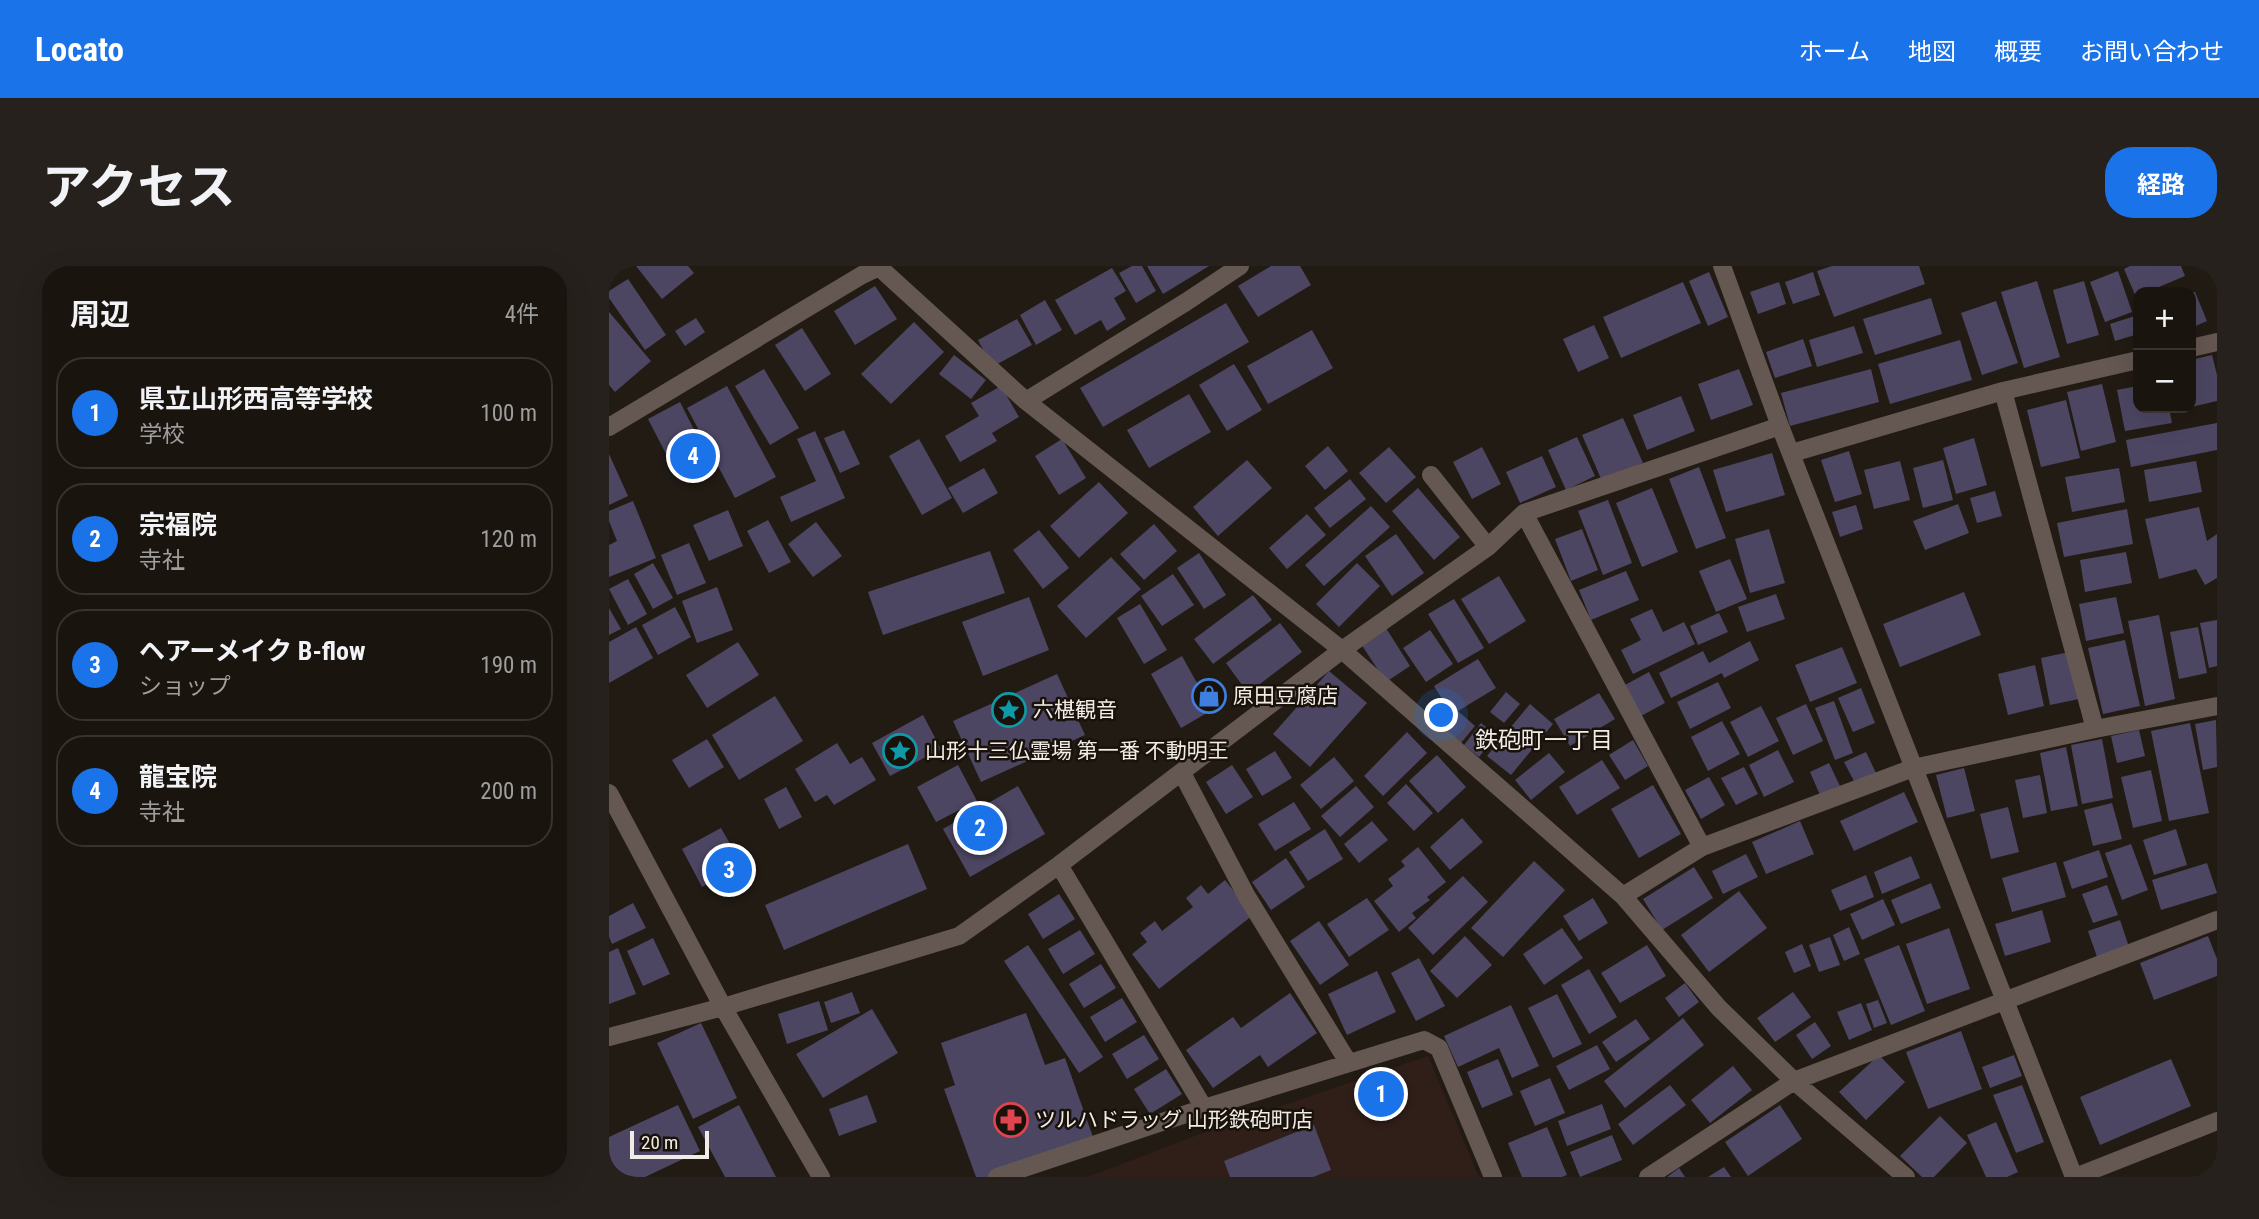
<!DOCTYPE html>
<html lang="ja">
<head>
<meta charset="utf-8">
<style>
	:root { --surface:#1a140f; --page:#27211d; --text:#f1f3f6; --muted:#9f9e9e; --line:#38332f; --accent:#1a73e8 }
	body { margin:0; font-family:"Roboto Condensed","Noto Sans JP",sans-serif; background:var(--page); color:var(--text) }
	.controls { position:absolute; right:21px; top:21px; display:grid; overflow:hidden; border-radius:14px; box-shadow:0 7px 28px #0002 }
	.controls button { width:63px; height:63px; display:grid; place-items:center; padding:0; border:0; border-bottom:2px solid var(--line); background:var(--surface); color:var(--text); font:35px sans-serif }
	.scale { position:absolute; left:21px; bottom:18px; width:79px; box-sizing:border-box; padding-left:7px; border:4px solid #f2ece7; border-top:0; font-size:19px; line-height:24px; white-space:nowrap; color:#f2ece7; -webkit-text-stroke:5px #19120b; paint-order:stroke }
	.you { position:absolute; left:833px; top:450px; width:24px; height:24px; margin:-18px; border:5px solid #fff; border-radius:50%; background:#1a73e8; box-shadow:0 0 0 10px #1a73e833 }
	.badge { display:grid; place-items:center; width:46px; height:46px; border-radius:50%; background:var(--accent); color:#fff; font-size:23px; font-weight:700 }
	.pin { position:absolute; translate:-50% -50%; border:4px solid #fff; box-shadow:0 2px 7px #0006 }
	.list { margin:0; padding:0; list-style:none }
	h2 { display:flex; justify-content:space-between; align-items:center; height:91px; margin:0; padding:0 28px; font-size:30px }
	h2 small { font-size:23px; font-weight:400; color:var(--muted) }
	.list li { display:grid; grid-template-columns:46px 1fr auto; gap:21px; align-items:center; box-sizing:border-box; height:112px; margin:0 14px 14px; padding:0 14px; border:2px solid var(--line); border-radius:28px }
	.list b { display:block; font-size:26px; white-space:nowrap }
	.list p { margin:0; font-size:23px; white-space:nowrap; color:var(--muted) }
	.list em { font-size:23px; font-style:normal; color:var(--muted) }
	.map { position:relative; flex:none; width:1608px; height:911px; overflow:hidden; border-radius:28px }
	header { display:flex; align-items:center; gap:42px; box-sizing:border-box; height:98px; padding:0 35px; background:var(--accent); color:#fff }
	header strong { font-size:33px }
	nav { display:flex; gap:38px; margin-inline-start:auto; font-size:24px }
	.intro { display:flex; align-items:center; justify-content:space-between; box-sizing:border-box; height:168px; padding:0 42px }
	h1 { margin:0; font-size:49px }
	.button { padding:18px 32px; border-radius:28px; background:var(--accent); color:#fff; font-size:24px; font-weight:700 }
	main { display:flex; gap:42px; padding:0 42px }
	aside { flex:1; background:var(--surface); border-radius:28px; box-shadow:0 7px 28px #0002 }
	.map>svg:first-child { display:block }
</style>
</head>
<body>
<header>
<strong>Locato</strong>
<nav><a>ホーム</a><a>地図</a><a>概要</a><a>お問い合わせ</a></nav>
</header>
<div class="intro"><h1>アクセス</h1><a class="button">経路</a></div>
<main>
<aside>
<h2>周辺<small>4件</small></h2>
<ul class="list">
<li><span class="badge">1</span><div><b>県立山形西高等学校</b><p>学校</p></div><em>100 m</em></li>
<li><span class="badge">2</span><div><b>宗福院</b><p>寺社</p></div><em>120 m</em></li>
<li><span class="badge">3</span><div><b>ヘアーメイク B-flow</b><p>ショップ</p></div><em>190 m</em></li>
<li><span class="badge">4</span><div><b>龍宝院</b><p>寺社</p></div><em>200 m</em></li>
</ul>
</aside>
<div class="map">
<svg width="1608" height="911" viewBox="0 0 1608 911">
	<rect width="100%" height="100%" fill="#221b14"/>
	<!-- education -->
	<path fill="#301f18" d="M819 790 870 911H479L599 865Z"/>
	<!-- building -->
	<path fill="#4c4662" d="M27 0H79L85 7 53 33Z
		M523 0H533L547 25 527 37 510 7Z
		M538 0H600L554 28Z
		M662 0H691L702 19 649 51 629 20Z
		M1223 0H1310L1316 18 1225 51 1208 5Z
		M1521 0H1572L1576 10 1538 26H1529L1527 31 1515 3Z
		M503 2 517 25 505 32 517 53 498 65 492 54 466 69 446 34Z
		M1509 5 1523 46 1496 56 1481 16Z
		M1100 6 1119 51 1099 60 1080 15Z
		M1204 6 1211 29 1184 38 1176 16Z
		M19 13 57 69 36 84 0 32V25Z
		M1428 15 1451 91 1415 102 1392 26Z
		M1475 15 1490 69 1458 78 1444 24Z
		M1074 16 1092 57 1012 92 994 51Z
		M1170 16 1177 38 1149 48 1141 26Z
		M266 20 288 53 246 79 225 45Z
		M1586 26 1598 55 1582 62V27Z
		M1322 32 1333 68 1266 89 1254 53Z
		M436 34 453 64 427 79 411 49Z
		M1387 35 1409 97 1373 109 1352 47Z
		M617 37 640 76 494 161 471 122Z
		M0 46 42 95 6 126 0 119Z
		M1529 49V68L1506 75 1501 58Z
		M87 52 96 66 76 80 66 65Z
		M408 53 423 79 383 101 369 74Z
		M305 56 335 86 282 138 252 108Z
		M985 59 1000 92 969 106 954 73Z
		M1245 60 1254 87 1208 101 1200 74Z
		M193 62 222 108 196 125 166 79Z
		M703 64 724 102 659 138 638 100Z
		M1194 73 1203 100 1166 112 1157 86Z
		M1351 74 1363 114 1281 138 1269 98Z
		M345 89 377 114 362 133 330 108Z
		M1603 89 1608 109V135L1582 141V94Z
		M625 98 653 144 618 165 590 119Z
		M155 103 190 162 161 179 126 120Z
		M1130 103 1144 139 1102 154 1089 118Z
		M1262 103 1270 136 1181 160 1172 127Z
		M1493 118 1507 176 1472 185 1458 126Z
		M118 120 167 211 126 232 78 142Z
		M392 120 410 151 383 167 388 175 351 196 336 170 370 150 362 137Z
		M1529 120V142H1560L1563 157 1516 165 1508 124Z
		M580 128 602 166 540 202 518 164Z
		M1072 130 1086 165 1038 184 1024 149Z
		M1457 134 1471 192 1432 201 1418 144Z
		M71 136 103 199 71 215 39 153Z
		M1014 152 1034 197 993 215 973 169Z
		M1608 157V184L1522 201 1517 174Z
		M235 164 251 198 231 207 215 172Z
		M206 165 236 232 182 256 171 231 207 215 188 173Z
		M968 171 986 210 957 224 939 184Z
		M1365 172 1378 219 1347 228 1334 182Z
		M310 173 343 232 313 249 280 190Z
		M453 173 477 212 450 229 426 190Z
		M719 180 739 205 716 224 696 200Z
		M780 181 807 211 777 237 750 207Z
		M873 181 892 218 863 233 844 196Z
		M1240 185 1253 228 1226 236 1212 194Z
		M1163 187 1176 229 1117 246 1104 204Z
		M0 188 19 230 0 239Z
		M933 190 947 221 911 237 897 206Z
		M638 194 663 222 609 270 584 241Z
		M1334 194 1344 234 1314 242 1304 202Z
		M1291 195 1301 234 1265 243 1255 204Z
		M1587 195 1593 226 1540 236 1535 204Z
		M1090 201 1117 272 1087 283 1060 213Z
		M375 202 389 227 354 247 339 222Z
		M1510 202 1516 236 1463 246 1456 211Z
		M741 213 757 233 721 262 705 242Z
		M490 216 519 247 470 292 441 260Z
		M809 222 851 271 825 294 783 245Z
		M1043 222 1069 286 1033 301 1007 237Z
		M1386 225 1393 250 1368 257 1361 232Z
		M999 234 1023 297 994 309 969 245Z
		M24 235 47 292 0 311V279L8 275 0 255V245Z
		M1349 238 1360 267 1316 284 1304 255Z
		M1247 239 1254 263 1231 271 1223 246Z
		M762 240 781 261 715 320 696 299Z
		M1590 241 1598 275 1608 268V312L1596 319 1587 303 1550 313 1536 253Z
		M1518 243 1524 278 1455 291 1448 257Z
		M119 244 134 280 100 295 84 259Z
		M698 248 717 269 678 303 660 282Z
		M159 254 182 296 160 307 138 265Z
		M207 256 233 290 204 311 179 278Z
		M545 258 568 285 535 314 511 288Z
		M973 263 989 304 962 315 946 273Z
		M1160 263 1176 317 1141 327 1126 273Z
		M430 264 460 302 434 323 404 284Z
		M787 268 815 307 783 330 756 290Z
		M80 277 97 317 68 329 52 289Z
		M381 285 396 327 274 369 259 326Z
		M1517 286 1523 317 1476 326 1471 294Z
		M590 287 617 329 595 343 568 302Z
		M502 291 532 323 477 372 448 340Z
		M1121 293 1138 333 1107 346 1090 305Z
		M44 297 64 332 44 343 25 308Z
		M748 297 771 320 730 361 707 338Z
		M1017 305 1030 334 982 354 970 324Z
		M564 308 585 339 553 360 532 330Z
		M890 310 917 355 880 378 852 333Z
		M19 313 38 348 19 359 0 323Z
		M108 321 124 364 88 377 73 335Z
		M1355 326 1372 369 1291 401 1274 358Z
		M1167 328 1176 353 1138 366 1129 341Z
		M644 329 663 354 604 398 585 373Z
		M420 331 440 384 374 410 353 356Z
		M1507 331 1515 367 1477 375 1470 338Z
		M845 333 875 382 849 397 819 348Z
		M531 338 558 384 535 398 508 352Z
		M66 341 82 371 49 389 33 359Z
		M0 342 12 363 0 369Z
		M1043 343 1054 366 1075 356 1086 378 1024 408 1012 384 1032 374 1021 353Z
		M1110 347 1119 366 1089 379 1081 360Z
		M1550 349 1566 433 1536 440 1519 355Z
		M1608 354V400L1600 402 1591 357Z
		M671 357 693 386 639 427 617 397Z
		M27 361 44 392 0 417V376Z
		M1589 361 1598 407 1570 413 1561 366Z
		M777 362 801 400 777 416 752 378Z
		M821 364 844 398 817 416 794 382Z
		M1516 374 1531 440 1494 448 1479 382Z
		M1141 375 1150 394 1115 412 1113 407 1062 432 1050 407 1094 385 1100 397Z
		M129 376 150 409 98 442 77 409Z
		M1233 381 1248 417 1201 436 1186 399Z
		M1460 386 1470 433 1441 439 1432 392Z
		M573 390 603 444 572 462 542 408Z
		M869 393 887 422 849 445 866 460 852 477 834 462 849 445 843 449 825 420Z
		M1426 399 1435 440 1399 449 1389 408Z
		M720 405 758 437 701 501 664 468Z
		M1040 406 1056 437 1032 450 1016 419Z
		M448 408 476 469 372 516 344 455Z
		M1109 416 1122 442 1081 463 1068 436Z
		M1252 422 1266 457 1244 466 1229 432Z
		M897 426 911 438 895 457 881 446Z
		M990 427 1006 453 961 480 945 453Z
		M166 430 194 475 130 514 103 469Z
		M1225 435 1244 487 1226 494 1206 442Z
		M921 438 944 458 902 509 878 490Z
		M1197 438 1214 475 1184 489 1167 452Z
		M1152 440 1170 475 1139 491 1121 456Z
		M314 449 332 483 281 510 263 477Z
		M1607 454 1608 501 1594 504 1586 458Z
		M1113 455 1131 488 1099 505 1082 471Z
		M872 457 887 469 870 491 855 479Z
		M1581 457 1600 547 1560 555 1542 465Z
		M1530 464 1536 490 1508 497 1502 470Z
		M798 466 818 487 774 530 755 510Z
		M98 473 115 501 80 522 63 494Z
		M1493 473 1504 532 1473 538 1462 479Z
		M1024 474 1039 500 1016 514 1000 489Z
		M228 477 241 498 253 491 267 514 225 539 218 529 206 536 186 503Z
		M1457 481 1469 540 1442 545 1431 487Z
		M1169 484 1185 516 1155 531 1140 499Z
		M666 485 683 512 653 530 637 503Z
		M1257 486 1267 507 1246 517 1235 496Z
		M940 487 956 506 922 534 906 514Z
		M828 489 857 521 829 547 800 515Z
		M725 491 745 515 712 543 691 519Z
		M993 494 1011 522 968 549 950 521Z
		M1220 497 1231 520 1211 529 1201 506Z
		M349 499 368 535 327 556 308 521Z
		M623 499 644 531 617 548 597 516Z
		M1135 501 1149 528 1127 539 1112 512Z
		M1355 502 1366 545 1338 552 1327 509Z
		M1542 504 1553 555 1524 562 1512 511Z
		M1431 509 1438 547 1414 552 1406 514Z
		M1100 511 1116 539 1092 553 1076 524Z
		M797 518 824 547 805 565 778 537Z
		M1044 519 1072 568 1030 592 1002 543Z
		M409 520 436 568 361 611 334 563Z
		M747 520 765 541 731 571 712 550Z
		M177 521 193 551 170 563 155 533Z
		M1295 526 1309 556 1245 585 1231 555Z
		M685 536 702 563 666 585 649 558Z
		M1503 537 1513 573 1484 580 1475 544Z
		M1399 541 1410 586 1382 593 1371 548Z
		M853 552 874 576 841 604 821 581Z
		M763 555 779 574 750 597 735 578Z
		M1191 555 1205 588 1157 608 1143 576Z
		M112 562 133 599 93 621 73 583Z
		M716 563 734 593 699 615 680 586Z
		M1567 563 1578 599 1545 609 1534 574Z
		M299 578 318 623 175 684 156 639Z
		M1522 578 1539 624 1513 634 1496 587Z
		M809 581 837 616 818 631 821 634 803 647 807 652 790 666 765 635 784 620 779 613 796 600 792 595Z
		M1490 584 1499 611 1463 623 1454 596Z
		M1137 588 1149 611 1114 628 1103 605Z
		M1302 590 1311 612 1273 628 1265 606Z
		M677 592 696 621 662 644 643 616Z
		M925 595 956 624 894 691 862 662Z
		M1447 596 1457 631 1403 646 1393 612Z
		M1598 597 1608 627 1552 644 1543 614Z
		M1085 601 1104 632 1053 664 1034 633Z
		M1257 609 1265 631 1231 645 1222 624Z
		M854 610 879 636 824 689 799 662Z
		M616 614 644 649 550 723 523 688 538 676 531 667 546 655 553 665 584 641 577 632 592 619 599 628Z
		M1322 617 1332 642 1292 658 1282 634Z
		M1498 619 1509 649 1484 657 1473 628Z
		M1130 625 1158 662 1100 706 1072 669Z
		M450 628 466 653 434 673 419 648Z
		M758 632 780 664 740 691 718 658Z
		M984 632 999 657 970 675 954 650Z
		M1274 633 1286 659 1253 674 1241 648Z
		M24 637 37 662 3 678 0 671V650Z
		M1433 644 1442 676 1396 690 1386 658Z
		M1511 654 1520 681 1488 691 1479 665Z
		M710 655 740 699 711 719 681 675Z
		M1240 661 1251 688 1235 695 1224 669Z
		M953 662 974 692 935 719 914 688Z
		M1340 662 1361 723 1318 738 1297 678Z
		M471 664 486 688 454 708 439 683Z
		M856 670 883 699 848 732 821 705Z
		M1599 670 1608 693V710L1545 734 1531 697Z
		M1221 671 1231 699 1210 706 1200 679Z
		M44 672 61 708 34 720 18 685Z
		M1193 678 1202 700 1185 707 1176 686Z
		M419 679 494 791 470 807 395 695Z
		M1038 679 1057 710 1011 737 992 707Z
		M1290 679 1316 745 1282 759 1255 693Z
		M9 682 27 728 0 738V686Z
		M810 692 836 740 807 755 782 707Z
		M492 698 507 722 475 742 460 718Z
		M980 703 1008 751 980 768 952 719Z
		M768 705 787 746 738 769 719 728Z
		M1076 717 1090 736 1070 751 1056 732Z
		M243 726 251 747 222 757 215 736Z
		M1184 726 1202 751 1166 776 1148 752Z
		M681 727 708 767 659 801 651 789 604 822 577 784 624 751 632 762Z
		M948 728 973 778 944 792 919 742Z
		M513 732 528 756 496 776 481 751Z
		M1269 734 1278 757 1265 762 1257 738Z
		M210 735 219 764 178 778 169 748Z
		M1252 737 1263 764 1240 774 1228 746Z
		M902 739 930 800 903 812 890 782 849 801 835 770Z
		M263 743 289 787 214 832 187 788Z
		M417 747 436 799 456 792 485 874 382 911H367L335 823 346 819 332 777Z
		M1074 752 1095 779 1016 842 995 815Z
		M1027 753 1041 773 1007 796 993 776Z
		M1206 756 1222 780 1203 793 1187 769Z
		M92 757 128 832 84 853 48 777Z
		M1352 765 1373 823 1319 843 1297 786Z
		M535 769 550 793 518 813 503 788Z
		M988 779 1001 803 960 824 947 800Z
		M1270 789 1296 816 1257 854 1230 826Z
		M1405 789 1413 810 1381 822 1373 801Z
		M889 793 904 829 873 842 858 806Z
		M1562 793 1582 840 1491 879 1471 831Z
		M1124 800 1143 824 1101 857 1082 834Z
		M557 803 573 828 541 848 525 823Z
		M941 812 956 847 926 860 911 825Z
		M1061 819 1077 839 1024 879 1009 858Z
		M1413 819 1435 876 1407 887 1384 829Z
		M258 829 268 856 230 870 220 843Z
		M993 838 1002 863 958 880 949 855Z
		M69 839 91 885 36 911H0V871Z
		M130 839 167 911H116L89 861Z
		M1171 839 1193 873 1139 910 1116 876Z
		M1331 850 1358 877 1325 911H1313L1291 890Z
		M1387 856 1409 906 1398 911H1377L1358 869Z
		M705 859 722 904 704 911H621L615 895Z
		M938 861 958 909 953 911H913L899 877Z
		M1003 869 1013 894 971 911 961 886Z
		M1115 901 1122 911H1099Z
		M1070 902 1076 911H1058Z"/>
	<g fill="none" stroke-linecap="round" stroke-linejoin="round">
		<!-- minor -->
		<path stroke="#655751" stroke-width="18" d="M1113 0 1171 160 1465 911
			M270 1 417 135 733 384 1014 630 1110 742 1185 815 1297 911
			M1582 82 1608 76
			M1394 125 1486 463
			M417 135 577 36 631 0
			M0 161 253 9 272 0
			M1183 187 1394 125 1529 94
			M822 209 879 281
			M915 247 1171 160
			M573 507 637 629 739 796
			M0 527 114 741 212 911
			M450 599 595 842 815 774 830 782 884 911
			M1014 630 1093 581 1304 502 1486 463 1608 440
			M0 771 114 741 350 670 450 599 733 384 879 281 915 247 1093 581
			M388 911 595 842
			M1039 911 1185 815 1608 654
			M1466 911 1608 855"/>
	</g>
	<!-- icons -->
	<defs>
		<g id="shop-ring" transform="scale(1.75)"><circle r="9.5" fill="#19120b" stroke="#3f7fe0" stroke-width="1.5"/><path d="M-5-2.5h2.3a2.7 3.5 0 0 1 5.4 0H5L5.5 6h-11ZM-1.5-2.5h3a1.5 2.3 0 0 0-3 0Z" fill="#3f7fe0"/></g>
		<g id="sight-ring" transform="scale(1.75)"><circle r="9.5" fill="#19120b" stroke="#0f9aa8" stroke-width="1.5"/><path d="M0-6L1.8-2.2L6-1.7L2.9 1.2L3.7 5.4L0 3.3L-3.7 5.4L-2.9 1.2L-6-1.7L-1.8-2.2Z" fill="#0f9aa8"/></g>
		<g id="pharmacy-ring" transform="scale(1.75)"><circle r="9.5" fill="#19120b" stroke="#e0444e" stroke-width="1.5"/><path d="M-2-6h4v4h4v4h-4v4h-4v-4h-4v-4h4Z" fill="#e0444e"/></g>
	</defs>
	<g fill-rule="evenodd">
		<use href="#shop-ring" x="600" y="430"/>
		<use href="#sight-ring" x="400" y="444"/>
		<use href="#sight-ring" x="291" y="485"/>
		<use href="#pharmacy-ring" x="402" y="854"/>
	</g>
	<g text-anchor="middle" stroke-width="5" stroke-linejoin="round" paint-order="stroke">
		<!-- poi labels -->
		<g font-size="21" fill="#f2ece7" stroke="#19120b" text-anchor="start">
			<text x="624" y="437">原田豆腐店</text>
			<text x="424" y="451">六椹観音</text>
			<text x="316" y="492">山形十三仏霊場 第一番 不動明王</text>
			<text x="426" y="861">ツルハドラッグ 山形鉄砲町店</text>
		</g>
		<!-- neighbourhood labels -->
		<g font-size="23" fill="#f2ece7" stroke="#19120b">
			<text x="935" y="482">鉄砲町一丁目</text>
		</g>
	</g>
</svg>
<div class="controls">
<button>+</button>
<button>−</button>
</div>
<div class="scale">20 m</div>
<div class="you"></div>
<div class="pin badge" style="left:772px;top:828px">1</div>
<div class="pin badge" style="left:371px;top:562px">2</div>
<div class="pin badge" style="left:120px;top:604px">3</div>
<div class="pin badge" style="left:84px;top:190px">4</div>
</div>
</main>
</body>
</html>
